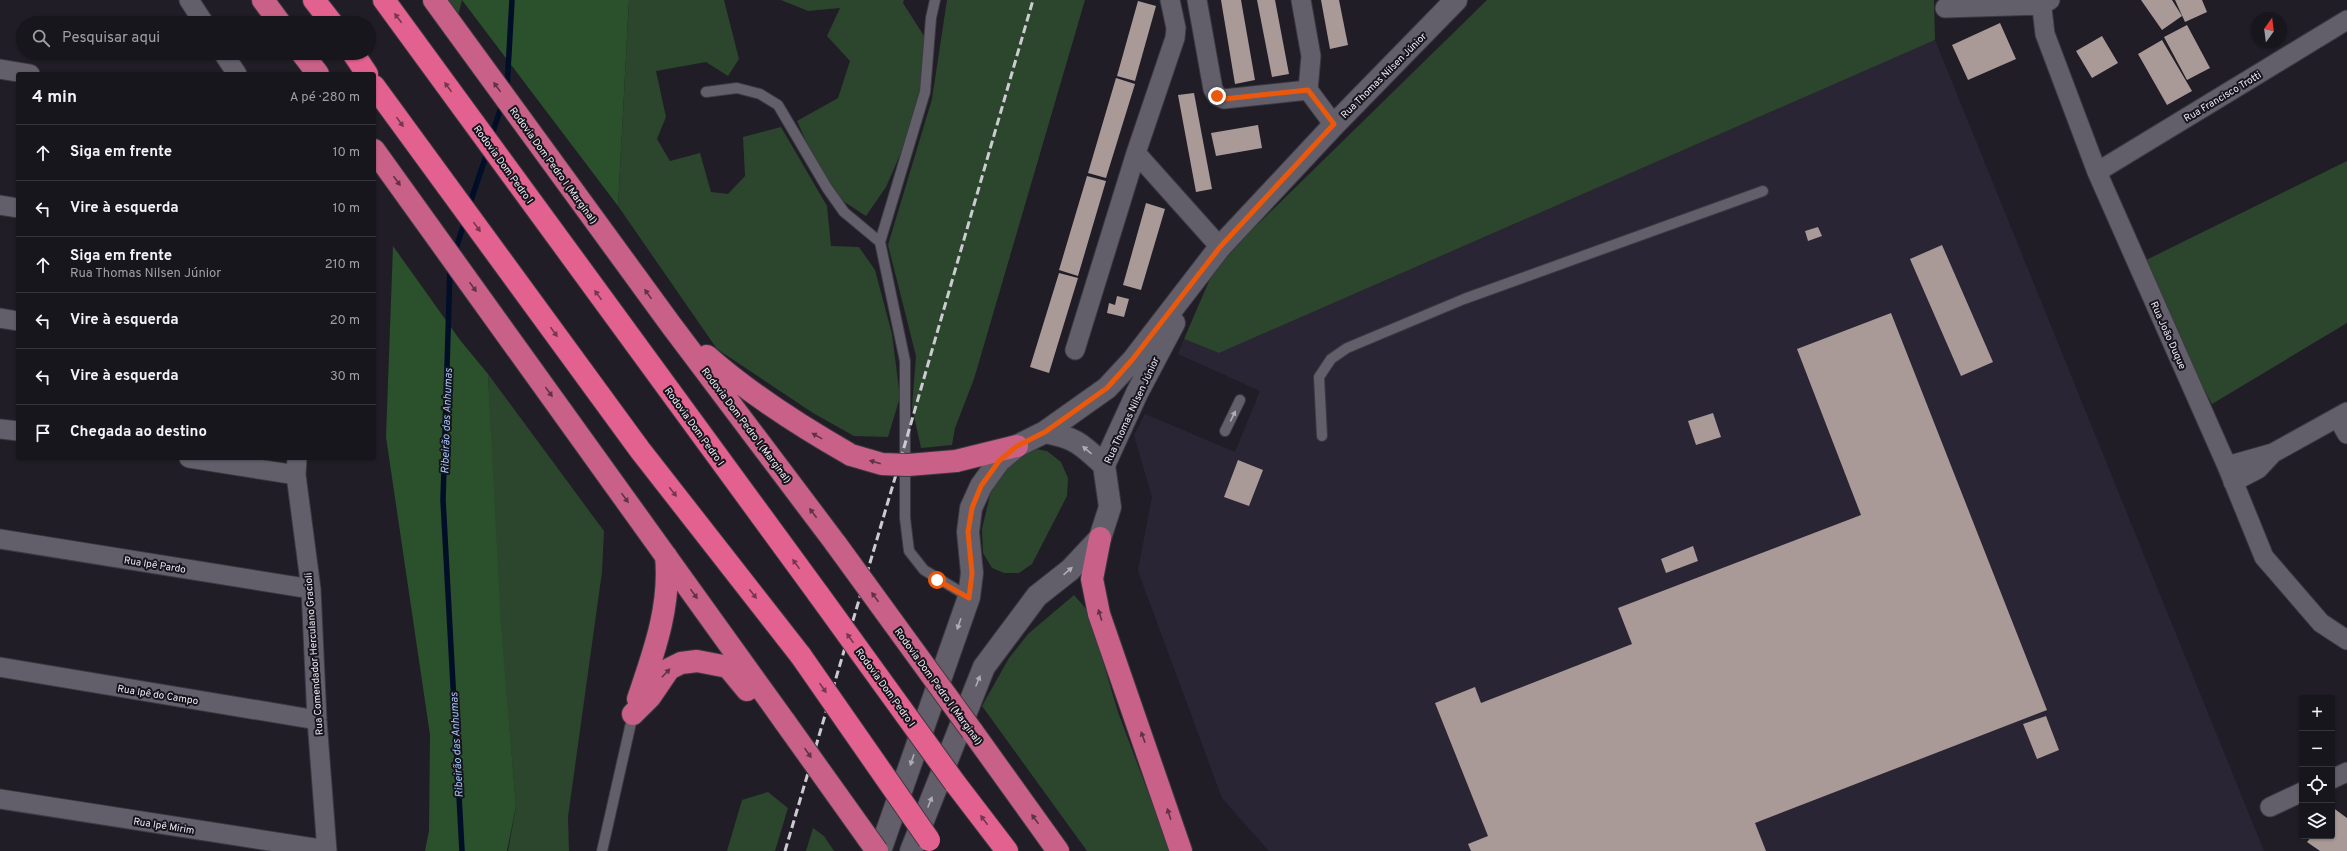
<!DOCTYPE html>
<html lang="pt">
<head>
<meta charset="utf-8">
<style>
	:root { --surface:#18161d; --page:#211f26; --text:#f1f3f6; --muted:#9f9fa4; --line:#36353b }
	body { margin:0; font-family:Overpass,sans-serif; background:var(--page); color:var(--text) }
	.controls { position:absolute; right:12px; bottom:12px; display:grid; overflow:hidden; border-radius:4px; box-shadow:0 1px 3px #0004 }
	.controls button { width:36px; height:36px; display:grid; place-items:center; padding:0; border:0; border-bottom:1px solid var(--line); background:var(--surface); color:var(--text); font:20px sans-serif }
	.compass { position:absolute; left:2251px; top:12px; width:36px; height:36px; border-radius:50%; background:var(--surface); box-shadow:0 1px 3px #0004; rotate:14deg }
	.stop { position:absolute; width:12px; height:12px; margin:-9px; border:3px solid #ea580c; border-radius:50%; background:#fff }
	.stop.end { background:#ea580c; border-color:#fff; box-shadow:0 1px 4px #0008 }
	.list { margin:0; padding:0; list-style:none }
	h2 { display:flex; justify-content:space-between; align-items:center; height:52px; margin:0; padding:0 16px; font-size:17px }
	h2 small { font-size:13px; font-weight:400; color:var(--muted) }
	.list li { display:grid; grid-template-columns:26px 1fr auto; gap:12px; align-items:center; box-sizing:border-box; height:56px; padding:0 16px; border-top:1px solid var(--line) }
	.list b { display:block; font-size:15px; white-space:nowrap }
	.list p { margin:0; font-size:13px; white-space:nowrap; color:var(--muted) }
	.list em { font-size:13px; font-style:normal; color:var(--muted) }
	.icon { flex:none; width:22px; height:22px; fill:none; stroke:currentColor; stroke-width:2; stroke-linecap:round; stroke-linejoin:round }
	.map { position:relative; flex:none; width:2347px; height:851px; overflow:hidden }
	.search { position:absolute; background:var(--surface); box-shadow:0 1px 3px #0004; left:16px; top:16px; width:360px; height:44px; display:flex; align-items:center; gap:10px; box-sizing:border-box; padding:0 14px; border-radius:22px; color:var(--muted); font-size:15px }
	.panel { position:absolute; background:var(--surface); box-shadow:0 1px 3px #0004; left:16px; top:72px; width:360px; height:388px; border-radius:4px }
	.map>svg:first-child { display:block }
</style>
</head>
<body>
<div class="map">
<svg width="2347" height="851" viewBox="0 0 2347 851">
	<rect width="100%" height="100%" fill="#201d27"/>
	<!-- built -->
	<path fill="#2a2535" d="M1935 40 2264 851H1269L1222 798 1138 571 1152 497 1134 435 1145 414 1235 452 1260 391 1178 354 1184 339 1219 353Z"/>
	<!-- green -->
	<path fill="#2c452d" d="M434 0H462L455 28Z
		M629 0H724L739 59 728 76 706 62 656 71 666 117 657 139 670 161 700 153 711 192 728 194 745 176 743 137 781 127 827 206 831 246 859 247 875 270 892 334 900 397 888 437 854 436 813 413 717 349 618 206Z
		M781 0H904L903 3 924 36V100L886 187 866 216 829 192 797 121 838 98 850 61 827 36 840 8 808 11Z
		M947 0H1085L974 379 955 428 952 445 921 448 912 407 916 356 888 245 932 99Z
		M1487 0H1934L1935 40 1219 353 1184 339 1216 265Z
		M2347 161V323L2212 404 2138 264Z
		M488 374 604 531 602 572 568 817 569 851H508L516 806 497 588Z
		M1029 448 1047 451 1061 462 1068 478 1067 496 1032 564 1019 573H1004L992 568 983 553 982 529 991 491 1001 470Z
		M1074 595 1088 611 1118 712 1170 851H1087L982 706 1009 658 1028 634Z
		M768 792 788 808 775 851H727L742 800Z
		M813 828 824 836 834 851H806Z"/>
	<!-- forest -->
	<path fill="#2a502c" d="M462 0H629L618 206Z
		M393 246 460 340 488 374 501 625 516 806 507 851H425L429 831 430 735 386 437Z"/>
	<g fill="none" stroke-linecap="round" stroke-linejoin="round">
		<!-- stream -->
		<path stroke="#000e28" stroke-width="5.5" d="M507 88 512 0
			M491 138 502 104
			M469 206 488 150
			M455 252 465 220
			M450 268 443 500 462 851"/>
	</g>
	<!-- building -->
	<path fill="#aa9a97" d="M1221 0H1241L1255 80 1235 84Z
		M1257 0H1275L1289 74 1272 77Z
		M1321 0H1339L1348 45 1330 49Z
		M2141 0H2172L2182 16 2162 30Z
		M2175 0H2202L2207 12 2185 22Z
		M1138 1 1156 6 1135 81 1117 76Z
		M2000 23 2016 59 1968 80 1952 45Z
		M2187 25 2210 68 2187 80 2164 37Z
		M2102 36 2118 63 2092 78 2076 51Z
		M2162 40 2192 91 2167 105 2138 54Z
		M1116 78 1135 84 1106 178 1088 173Z
		M1194 93 1212 189 1196 192 1178 95Z
		M1258 125 1262 148 1216 156 1211 133Z
		M1087 176 1106 181 1078 276 1059 270Z
		M1146 203 1165 209 1141 290 1123 285Z
		M1818 227 1822 236 1808 241 1805 231Z
		M1942 245 1993 362 1961 376 1910 259Z
		M1059 273 1078 278 1049 373 1030 367Z
		M1117 296 1129 299 1124 317 1107 313 1109 303 1115 305Z
		M1891 313 2047 710 1755 823 1766 851H1471L1468 844 1488 836 1435 703 1475 687 1481 703 1632 644 1618 608 1861 515 1797 349Z
		M1713 413 1721 437 1696 445 1688 421Z
		M1238 460 1263 470 1249 506 1224 497Z
		M1693 546 1698 561 1666 573 1661 559Z
		M2046 716 2059 750 2037 759 2023 724Z
		M2332 807 2347 818V851H2320L2307 842 2312 836H2332Z"/>
	<g fill="none" stroke-linecap="round" stroke-linejoin="round">
		<!-- service casing -->
		<g stroke="#3c3942" stroke-width="12">
			<path id="service" d="M935 0 931 18 925 92 880 242 905 361V518L909 551 924 570 969 597
				M706 92 737 88 760 94 778 105 827 188 844 212 880 242
				M1225 431 1240 400
				M1322 436 1319 377 1331 359 1347 348 1464 299 1763 191
				M602 851 633 714"/>
		</g>
		<!-- minor casing -->
		<g stroke="#3c3942" stroke-width="21">
			<path id="minor" d="M189 0 204 23
				M1197 0 1213 89 1217 96 1224 99 1308 90
				M1301 0 1311 56 1308 90 1334 125
				M2041 0 2045 34 2097 172 2227 466 2264 557 2321 623 2347 640
				M1945 8 2042 5 2050 0
				M223 53 237 74
				M0 69 30 74
				M1136 153 1220 247
				M2097 172 2347 20
				M0 205 18 208
				M0 318 18 321
				M1075 350 1136 153 1175 38 1176 28 1170 0
				M2338 418 2347 434
				M0 429 18 431
				M189 458 296 475
				M297 458 296 475 311 589 317 720 327 851
				M2227 466 2273 453
				M2233 482 2258 469 2273 453 2347 412
				M0 539 311 589
				M0 667 317 720
				M2332 779 2347 772
				M0 799 327 850
				M2270 807 2302 792"/>
		</g>
		<!-- tertiary casing -->
		<g stroke="#3c3942" stroke-width="24">
			<path id="tertiary" d="M1045 432C1076 438 1081 444 1104 465
				M880 851 969 597 972 573 968 532 971 508 981 486 999 461 1017 446 1045 432 1107 388 1133 360 1220 247 1334 125 1456 0
				M911 851 984 667 1037 596 1070 570 1100 538 1110 507 1104 465 1137 393 1174 323"/>
		</g>
		<!-- trunk casing -->
		<g stroke="#3c3942" stroke-width="24">
			<path id="trunk" d="M263 0 280 23
				M434 0 671 325 836 544
				M302 53 318 74
				M374 150 785 722
				M707 356C751 395 800 426 851 455
				M956 461 1017 446
				M1100 538 1092 579 1099 614 1181 851
				M638 699C654 652 671 606 666 556
				M633 714 650 697 669 669 681 663 697 661 728 667 747 690
				M972 731 1058 851"/>
		</g>
		<!-- motorway casing -->
		<g stroke="#3c3942" stroke-width="24">
			<path id="motorway" d="M314 0 332 23
				M384 0 819 595
				M353 53 367 74
				M374 86 640 450 801 656
				M955 783 1007 851"/>
		</g>
		<!-- service -->
		<use href="#service" stroke="#625f6b" stroke-width="10"/>
		<!-- minor -->
		<use href="#minor" stroke="#625f6b" stroke-width="19"/>
		<!-- tertiary -->
		<use href="#tertiary" stroke="#625f6b" stroke-width="22"/>
		<!-- trunk -->
		<use href="#trunk" stroke="#c96087" stroke-width="22"/>
		<!-- motorway -->
		<use href="#motorway" stroke="#e3618e" stroke-width="22"/>
		<!-- rail -->
		<path stroke="#cccbd2" stroke-width="3" stroke-dasharray="8 4" stroke-linecap="butt" d="M785 851 905 444 1033 0"/>
		<!-- trunk-bridge casing -->
		<g stroke="#3c3942" stroke-width="24" stroke-linecap="butt">
			<path id="trunk-bridge" d="M851 455 882 464 908 465 956 461
				M836 544 972 731
				M785 722 877 851"/>
		</g>
		<!-- motorway-bridge casing -->
		<g stroke="#3c3942" stroke-width="24" stroke-linecap="butt">
			<path id="motorway-bridge" d="M819 595 955 783
				M801 656 929 840"/>
		</g>
		<!-- trunk-bridge -->
		<use href="#trunk-bridge" stroke="#c96087" stroke-width="22"/>
		<!-- motorway-bridge -->
		<use href="#motorway-bridge" stroke="#e3618e" stroke-width="22"/>
	</g>
	<!-- one-way arrows -->
	<defs><path id="oneway-solid" d="M-6-.8H1V-3.2L6.5 0L1 3.2V.8H-6Z"/></defs>
	<g fill="#733750">
		<use href="#oneway-solid" transform="translate(398 18) rotate(-127)"/>
		<use href="#oneway-solid" transform="translate(448 87) rotate(-126)"/>
		<use href="#oneway-solid" transform="translate(400 122) rotate(54)"/>
		<use href="#oneway-solid" transform="translate(477 227) rotate(54)"/>
		<use href="#oneway-solid" transform="translate(598 295) rotate(-126)"/>
		<use href="#oneway-solid" transform="translate(554 332) rotate(54)"/>
		<use href="#oneway-solid" transform="translate(673 492) rotate(52)"/>
		<use href="#oneway-solid" transform="translate(796 564) rotate(-126)"/>
		<use href="#oneway-solid" transform="translate(753 594) rotate(52)"/>
		<use href="#oneway-solid" transform="translate(850 638) rotate(-126)"/>
		<use href="#oneway-solid" transform="translate(823 688) rotate(55)"/>
		<use href="#oneway-solid" transform="translate(984 820) rotate(-127)"/>
	</g>
	<g fill="#5e3247">
		<use href="#oneway-solid" transform="translate(497 87) rotate(-126)"/>
		<use href="#oneway-solid" transform="translate(397 181) rotate(54)"/>
		<use href="#oneway-solid" transform="translate(473 287) rotate(54)"/>
		<use href="#oneway-solid" transform="translate(648 294) rotate(-126)"/>
		<use href="#oneway-solid" transform="translate(549 392) rotate(54)"/>
		<use href="#oneway-solid" transform="translate(817 436) rotate(-151)"/>
		<use href="#oneway-solid" transform="translate(875 462) rotate(-164)"/>
		<use href="#oneway-solid" transform="translate(625 498) rotate(54)"/>
		<use href="#oneway-solid" transform="translate(813 513) rotate(-127)"/>
		<use href="#oneway-solid" transform="translate(694 594) rotate(54)"/>
		<use href="#oneway-solid" transform="translate(875 597) rotate(-126)"/>
		<use href="#oneway-solid" transform="translate(1100 615) rotate(-107)"/>
		<use href="#oneway-solid" transform="translate(666 673) rotate(-46)"/>
		<use href="#oneway-solid" transform="translate(1143 737) rotate(-110)"/>
		<use href="#oneway-solid" transform="translate(808 753) rotate(55)"/>
		<use href="#oneway-solid" transform="translate(1169 814) rotate(-108)"/>
		<use href="#oneway-solid" transform="translate(1035 819) rotate(-126)"/>
	</g>
	<g fill="#aeadb6">
		<use href="#oneway-solid" transform="translate(1233 416) rotate(-64)"/>
		<use href="#oneway-solid" transform="translate(1087 450) rotate(-140)"/>
		<use href="#oneway-solid" transform="translate(1068 571) rotate(-41)"/>
		<use href="#oneway-solid" transform="translate(959 624) rotate(109)"/>
		<use href="#oneway-solid" transform="translate(978 681) rotate(-68)"/>
		<use href="#oneway-solid" transform="translate(912 760) rotate(109)"/>
		<use href="#oneway-solid" transform="translate(930 802) rotate(-68)"/>
	</g>
	<g fill="none" stroke-linecap="round" stroke-linejoin="round">
		<!-- route -->
		<path stroke="#ea580c" stroke-width="5" d="M937 580 969 598 972 573 968 532 972 508 981 486 999 461 1017 446 1045 432 1107 388 1132 360 1220 247 1334 124 1308 90 1224 99 1217 96"/>
	</g>
	<g text-anchor="middle" stroke-width="4" stroke-linejoin="round" paint-order="stroke">
		<!-- street labels -->
		<g font-size="10" fill="#edecf3" stroke="#17141d">
			<text transform="translate(1383 75) rotate(-45)" y="4">Rua Thomas Nilsen Júnior</text>
			<text transform="translate(2222 96) rotate(-31)" y="4">Rua Francisco Trotti</text>
			<text transform="translate(504 164) rotate(54)" y="4">Rodovia Dom Pedro I</text>
			<text transform="translate(554 165) rotate(54)" y="4">Rodovia Dom Pedro I (Marginal)</text>
			<text transform="translate(2169 335) rotate(66)" y="4">Rua João Duque</text>
			<text transform="translate(1131 410) rotate(-65)" y="4">Rua Thomas Nilsen Júnior</text>
			<text transform="translate(747 425) rotate(53)" y="4">Rodovia Dom Pedro I (Marginal)</text>
			<text transform="translate(695 426) rotate(54)" y="4">Rodovia Dom Pedro I</text>
			<text transform="translate(155 564) rotate(9)" y="4">Rua Ipê Pardo</text>
			<text transform="translate(313 654) rotate(-94)" y="4">Rua Comendador Herculano Gracioli</text>
			<text transform="translate(939 686) rotate(54)" y="4">Rodovia Dom Pedro I (Marginal)</text>
			<text transform="translate(886 687) rotate(54)" y="4">Rodovia Dom Pedro I</text>
			<text transform="translate(158 694) rotate(9)" y="4">Rua Ipê do Campo</text>
			<text transform="translate(164 825) rotate(9)" y="4">Rua Ipê Mirim</text>
		</g>
		<!-- water labels -->
		<g font-size="11" font-style="italic" fill="#a0c8fa" stroke="#17141d">
			<text transform="translate(446 421) rotate(-88)" y="4">Ribeirão das Anhumas</text>
			<text transform="translate(456 745) rotate(-93)" y="4">Ribeirão das Anhumas</text>
		</g>
	</g>
</svg>
<div class="controls">
<button>+</button>
<button>−</button>
<button><svg class="icon" aria-label="locate" viewBox="0 0 24 24"><circle cx="12" cy="12" r="6"/><path d="M12 2v4M12 18v4M2 12h4M18 12h4"/></svg></button>
<button><svg class="icon" aria-label="layers" viewBox="0 0 24 24"><path d="M12 4l9 5-9 5-9-5zM3 14l9 5 9-5"/></svg></button>
</div>
<svg class="compass" viewBox="-18 -18 36 36"><path d="M0-13l5 13h-10z" fill="#e53935"/><path d="M0 13l5-13h-10z" fill="#9f9fa4"/></svg>
<div class="stop" style="left:937px;top:580px"></div>
<div class="stop end" style="left:1217px;top:96px"></div>
<div class="search"><svg class="icon" aria-label="search" viewBox="0 0 24 24"><circle cx="10" cy="10" r="6"/><path d="M15 15l6 6"/></svg>Pesquisar aqui</div>
<section class="panel">
<h2>4 min<small>A pé · 280 m</small></h2>
<ul class="list">
<li><svg class="icon" aria-label="ahead" viewBox="0 0 24 24"><path d="M12 20V5M6 11l6-6 6 6"/></svg><div><b>Siga em frente</b></div><em>10 m</em></li>
<li><svg class="icon" aria-label="left" viewBox="0 0 24 24"><path d="M17 20v-9H6M10 6l-5 5 5 5"/></svg><div><b>Vire à esquerda</b></div><em>10 m</em></li>
<li><svg class="icon" aria-label="ahead" viewBox="0 0 24 24"><path d="M12 20V5M6 11l6-6 6 6"/></svg><div><b>Siga em frente</b><p>Rua Thomas Nilsen Júnior</p></div><em>210 m</em></li>
<li><svg class="icon" aria-label="left" viewBox="0 0 24 24"><path d="M17 20v-9H6M10 6l-5 5 5 5"/></svg><div><b>Vire à esquerda</b></div><em>20 m</em></li>
<li><svg class="icon" aria-label="left" viewBox="0 0 24 24"><path d="M17 20v-9H6M10 6l-5 5 5 5"/></svg><div><b>Vire à esquerda</b></div><em>30 m</em></li>
<li><svg class="icon" aria-label="arrive" viewBox="0 0 24 24"><path d="M6 21V4h12l-3 4 3 4H6"/></svg><div><b>Chegada ao destino</b></div></li>
</ul>
</section>
</div>
</body>
</html>
